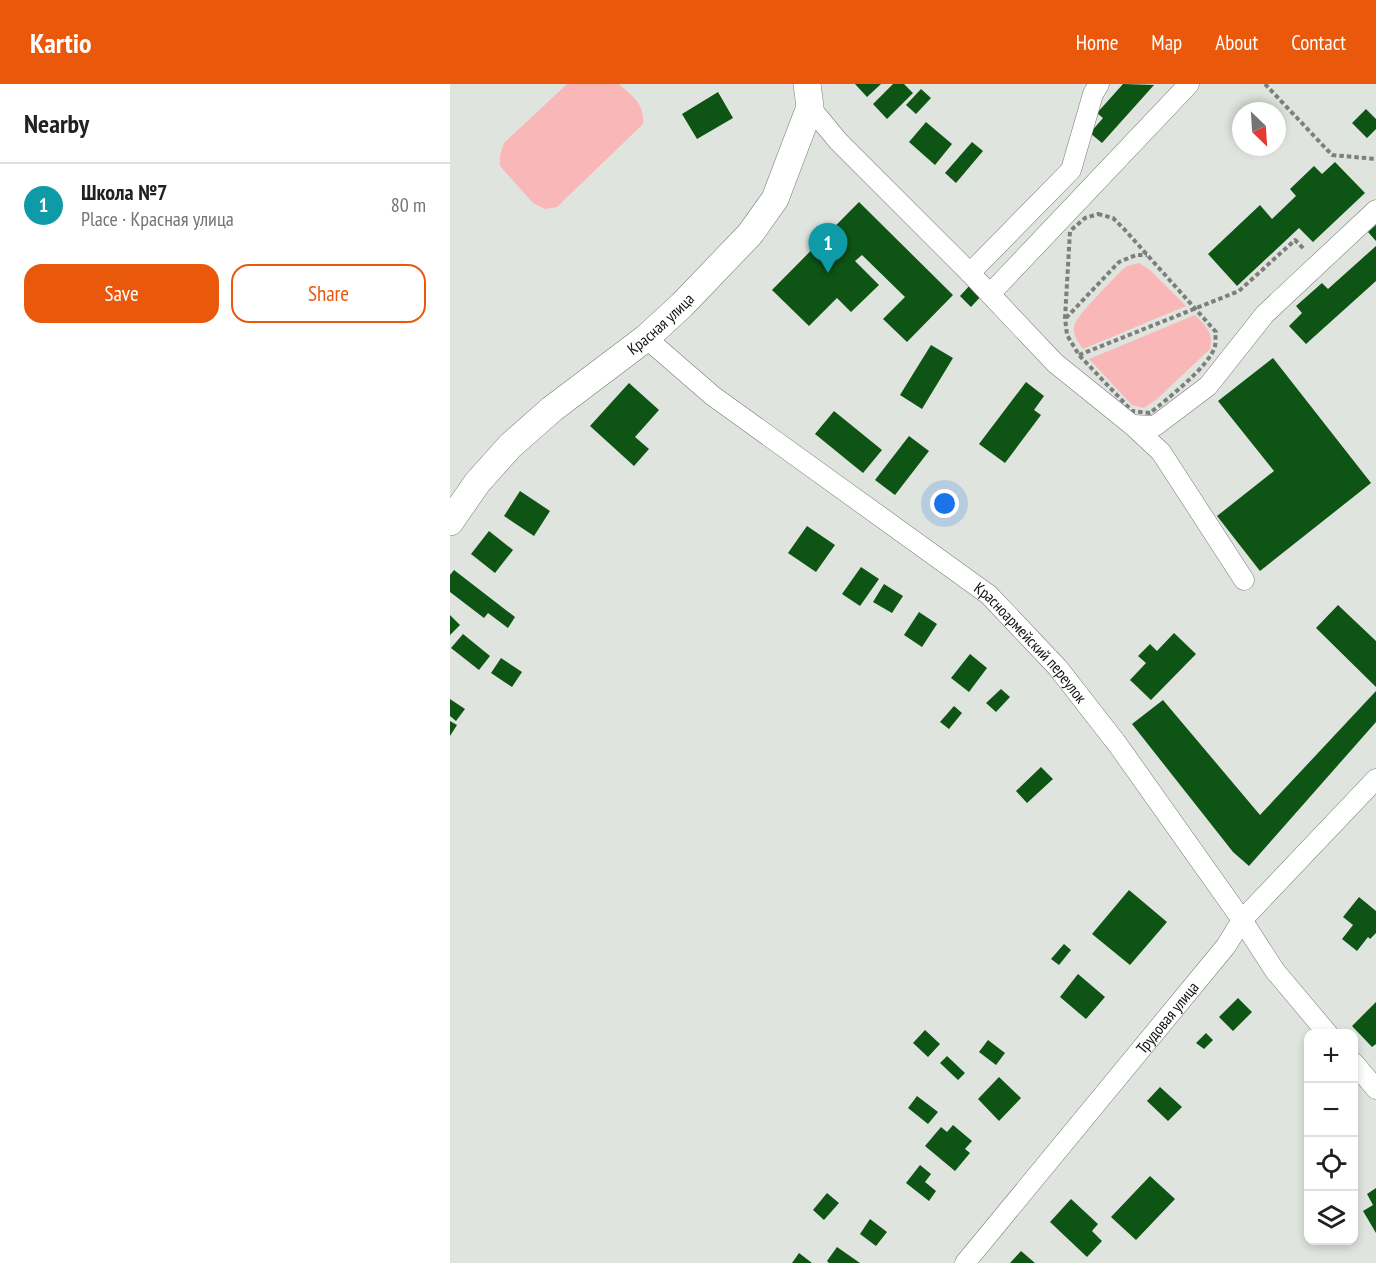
<!DOCTYPE html>
<html lang="en">
<head>
<meta charset="utf-8">
<style>
	:root { --surface:#fff; --page:#f2f2f2; --text:#202124; --muted:#757577; --line:#e0e0e0; --accent:#ea580c }
	body { margin:0; font-family:"PT Sans Narrow",sans-serif; background:var(--page); color:var(--text) }
	.controls { position:absolute; right:18px; bottom:18px; display:grid; overflow:hidden; border-radius:12px; box-shadow:0 3px 9px #0003 }
	.controls button { width:54px; height:54px; display:grid; place-items:center; padding:0; border:0; border-bottom:2px solid var(--line); background:var(--surface); color:var(--text); font:30px sans-serif }
	.compass { position:absolute; left:782px; top:18px; width:54px; height:54px; border-radius:50%; background:var(--surface); box-shadow:0 3px 9px #0003; rotate:155deg }
	.you { position:absolute; left:495px; top:420px; width:21px; height:21px; margin:-15px; border:4px solid #fff; border-radius:50%; background:#1a73e8; box-shadow:0 0 0 9px #1a73e833 }
	.badge { display:grid; place-items:center; width:39px; height:39px; border-radius:50%; background:var(--accent); color:#fff; font-size:20px; font-weight:700 }
	.pin { position:absolute; translate:-50% -50px; filter:drop-shadow(0 2px 3px #0008) }
	.pin::after { content:''; position:absolute; top:32px; width:21px; height:18px; background:inherit; clip-path:polygon(0 0,100% 0,50% 100%) }
	.list { margin:0; padding:0; list-style:none }
	h2 { display:flex; justify-content:space-between; align-items:center; height:78px; margin:0; padding:0 24px; font-size:26px }
	h2 small { font-size:20px; font-weight:400; color:var(--muted) }
	.list li { display:grid; grid-template-columns:39px 1fr auto; gap:18px; align-items:center; box-sizing:border-box; height:84px; padding:0 24px; border-top:2px solid var(--line) }
	.list b { display:block; font-size:22px; white-space:nowrap }
	.list p { margin:0; font-size:20px; white-space:nowrap; color:var(--muted) }
	.list em { font-size:20px; font-style:normal; color:var(--muted) }
	.actions { display:flex; gap:12px; padding:18px 24px }
	.actions a { flex:1; padding:14px 0; border:2px solid var(--accent); border-radius:18px; text-align:center; font-size:21px; color:var(--accent) }
	.actions .main { background:var(--accent); color:#fff }
	.icon { flex:none; width:33px; height:33px; fill:none; stroke:currentColor; stroke-width:2; stroke-linecap:round; stroke-linejoin:round }
	.map { position:relative; flex:none; width:926px; height:1179px; overflow:hidden }
	header { display:flex; align-items:center; gap:36px; box-sizing:border-box; height:84px; padding:0 30px; background:var(--accent); color:#fff }
	header strong { font-size:28px }
	nav { display:flex; gap:33px; margin-inline-start:auto; font-size:21px }
	main { display:flex }
	aside { flex:1; background:var(--surface) }
	.map>svg:first-child { display:block }
</style>
</head>
<body>
<header>
<strong>Kartio</strong>
<nav><a>Home</a><a>Map</a><a>About</a><a>Contact</a></nav>
</header>
<main>
<aside>
<h2>Nearby<small></small></h2>
<ul class="list">
<li><span class="badge" style="background:#0f9aa8">1</span><div><b>Школа №7</b><p>Place · Красная улица</p></div><em>80 m</em></li>
</ul>
<div class="actions"><a class="main">Save</a><a>Share</a></div>
</aside>
<div class="map">
<svg width="926" height="1179" viewBox="0 0 926 1179">
	<rect width="100%" height="100%" fill="#dfe4de"/>
	<!-- green -->
	<path fill="#f9b8b7" d="M117 0H169C183 13 195 20 193 40L107 123 95 125 83 119 50 82V71L54 59Z
		M689 179 700 186 736 222 633 265C628 258 623 252 624 243 625 232 663 196 672 186L677 182Z
		M745 231C756 242 764 249 760 265L707 315 694 324 682 321 639 275Z"/>
	<!-- building -->
	<path fill="#0e5415" d="M405 0H431L417 13Z
		M443 0H454L463 9 437 35 423 20Z
		M673 0 704 1 652 59 640 49 653 34 647 29Z
		M471 5 481 14 466 30 456 21Z
		M268 8 283 34 247 55 232 30Z
		M916 25 926 35V45L917 54 902 39Z
		M476 38 502 60 485 81 459 58Z
		M522 58 533 67 506 99 495 89Z
		M885 78 915 109 863 158 849 144 787 202 758 170 810 121 822 135 846 112 840 105 864 82 872 90Z
		M409 118 503 211 457 258 433 235 455 213 412 171 405 177 429 201 401 228 387 214 359 242 322 206Z
		M926 141V157L918 148Z
		M926 162V197L856 260 839 242 852 229 846 222 872 199 878 205Z
		M522 199 533 210 521 223 510 212Z
		M481 261 503 274 472 325 450 311Z
		M823 274 921 399 810 487 767 432 824 387 768 317Z
		M576 298 594 312 584 326 591 331 555 379 529 360Z
		M179 299 209 326 185 353 199 365 184 382 140 342Z
		M384 327 432 366 413 389 365 350Z
		M459 352 479 367 445 411 425 396Z
		M70 407 100 427 84 452 54 432Z
		M357 442 385 461 366 488 338 469Z
		M39 447 63 466 45 489 21 470Z
		M411 483 429 495 410 522 392 510Z
		M4 486 65 533 58 544 38 529 34 534 0 508V491Z
		M434 500 453 512 442 529 423 518Z
		M888 521 926 557V603L866 544Z
		M469 528 487 540 472 563 454 551Z
		M0 531 10 541 0 551Z
		M724 549 746 570 701 616 680 596 696 579 688 572 700 560 707 567Z
		M13 550 40 572 29 586 1 564Z
		M520 570 537 584 519 608 501 594Z
		M51 574 72 588 62 603 41 589Z
		M551 605 560 613 546 628 536 619Z
		M926 607V638L799 782 783 768 682 640 713 616 810 731Z
		M0 615 15 625 6 637 0 632Z
		M504 622 512 629 499 645 490 638Z
		M0 637 7 641 0 652Z
		M591 683 603 695 577 719 566 707Z
		M679 806 717 838 680 881 642 850Z
		M909 813 926 827V849L920 855 918 853 907 867 892 855 903 841 893 833Z
		M614 860 621 866 609 881 601 875Z
		M628 890 655 913 636 935 610 913Z
		M788 914 802 928 783 947 769 933Z
		M926 918V960L922 963 902 942Z
		M475 946 490 960 478 973 463 959Z
		M756 949 763 956 754 965 746 959Z
		M538 956 555 969 546 981 529 968Z
		M497 972 515 989 508 996 490 979Z
		M549 993 571 1014 549 1037 528 1015Z
		M710 1003 732 1023 718 1037 697 1017Z
		M467 1012 488 1028 478 1040 458 1024Z
		M503 1041 522 1057 515 1065 520 1069 505 1087 475 1062 491 1043 497 1048Z
		M470 1081 481 1090 475 1098 486 1107 479 1117 456 1099Z
		M700 1092 725 1115 686 1156 661 1133Z
		M926 1104V1149L913 1127 923 1121 917 1110Z
		M377 1109 389 1119 374 1136 363 1126Z
		M621 1115 648 1140 642 1147 652 1157 637 1173 600 1138Z
		M420 1135 437 1148 426 1162 410 1150Z
		M387 1163 410 1179H379L377 1177Z
		M571 1167 585 1179H560Z
		M349 1169 362 1179H342Z"/>
	<g fill="none" stroke-linecap="round" stroke-linejoin="round">
		<!-- street casing -->
		<g stroke="#777c77" stroke-width="21">
			<g id="street">
				<path d="M360 23 388 57 520 189 621 86 643 10 649 0"/>
				<path d="M520 189 605 279 682 341 711 368 794 496"/>
				<path d="M540 210 739 0"/>
				<path id="s1" d="M196 254 263 312 539 511 608 584 668 661 792 836 825 887 878 950"/>
				<path d="M682 341 705 342 758 302 815 230 926 126"/>
				<path d="M904 979 926 1005"/>
				<path id="s2" d="M515 1179 776 862 792 836 926 695"/>
			</g>
		</g>
		<!-- secondary casing -->
		<g stroke="#777c77" stroke-width="28">
			<g id="secondary">
				<path id="s3" d="M0 438 27 399 60 362 102 325 196 254 232 221 300 150 325 115 360 23 357 0"/>
			</g>
		</g>
		<!-- path -->
		<path stroke="#7c7f7b" stroke-width="4" stroke-dasharray="4.5 3" stroke-linecap="butt" d="M815 0 882 71 926 75
			M648 130 663 134 675 146 766 248C765 252 766 258 765 262 760 282 716 316 700 329L682 327 629 271 617 251 615 234 620 147 635 134Z
			M616 234 669 178 686 171H697
			M629 271 789 207 845 156 854 165"/>
		<!-- street -->
		<use href="#street" stroke="#fff" stroke-width="20"/>
		<!-- secondary -->
		<use href="#secondary" stroke="#fff" stroke-width="27"/>
	</g>
	<g text-anchor="middle" stroke-width="6" stroke-linejoin="round" paint-order="stroke">
		<!-- street labels -->
		<g font-size="16" fill="#101110" stroke="#ecf1eb">
			<text dy="6" stroke="none"><textPath href="#s3" startOffset="291">Красная улица</textPath></text>
			<text dy="6" stroke="none"><textPath href="#s1" startOffset="492">Красноармейский переулок</textPath></text>
			<text dy="6" stroke="none"><textPath href="#s2" startOffset="318">Трудовая улица</textPath></text>
		</g>
	</g>
</svg>
<div class="controls">
<button>+</button>
<button>−</button>
<button><svg class="icon" aria-label="locate" viewBox="0 0 24 24"><circle cx="12" cy="12" r="6"/><path d="M12 2v4M12 18v4M2 12h4M18 12h4"/></svg></button>
<button><svg class="icon" aria-label="layers" viewBox="0 0 24 24"><path d="M12 4l9 5-9 5-9-5zM3 14l9 5 9-5"/></svg></button>
</div>
<svg class="compass" viewBox="-18 -18 36 36"><path d="M0-13l5 13h-10z" fill="#e53935"/><path d="M0 13l5-13h-10z" fill="#757577"/></svg>
<div class="you"></div>
<div class="pin badge" style="left:378px;top:189px;background:#0f9aa8">1</div>
</div>
</main>
</body>
</html>
